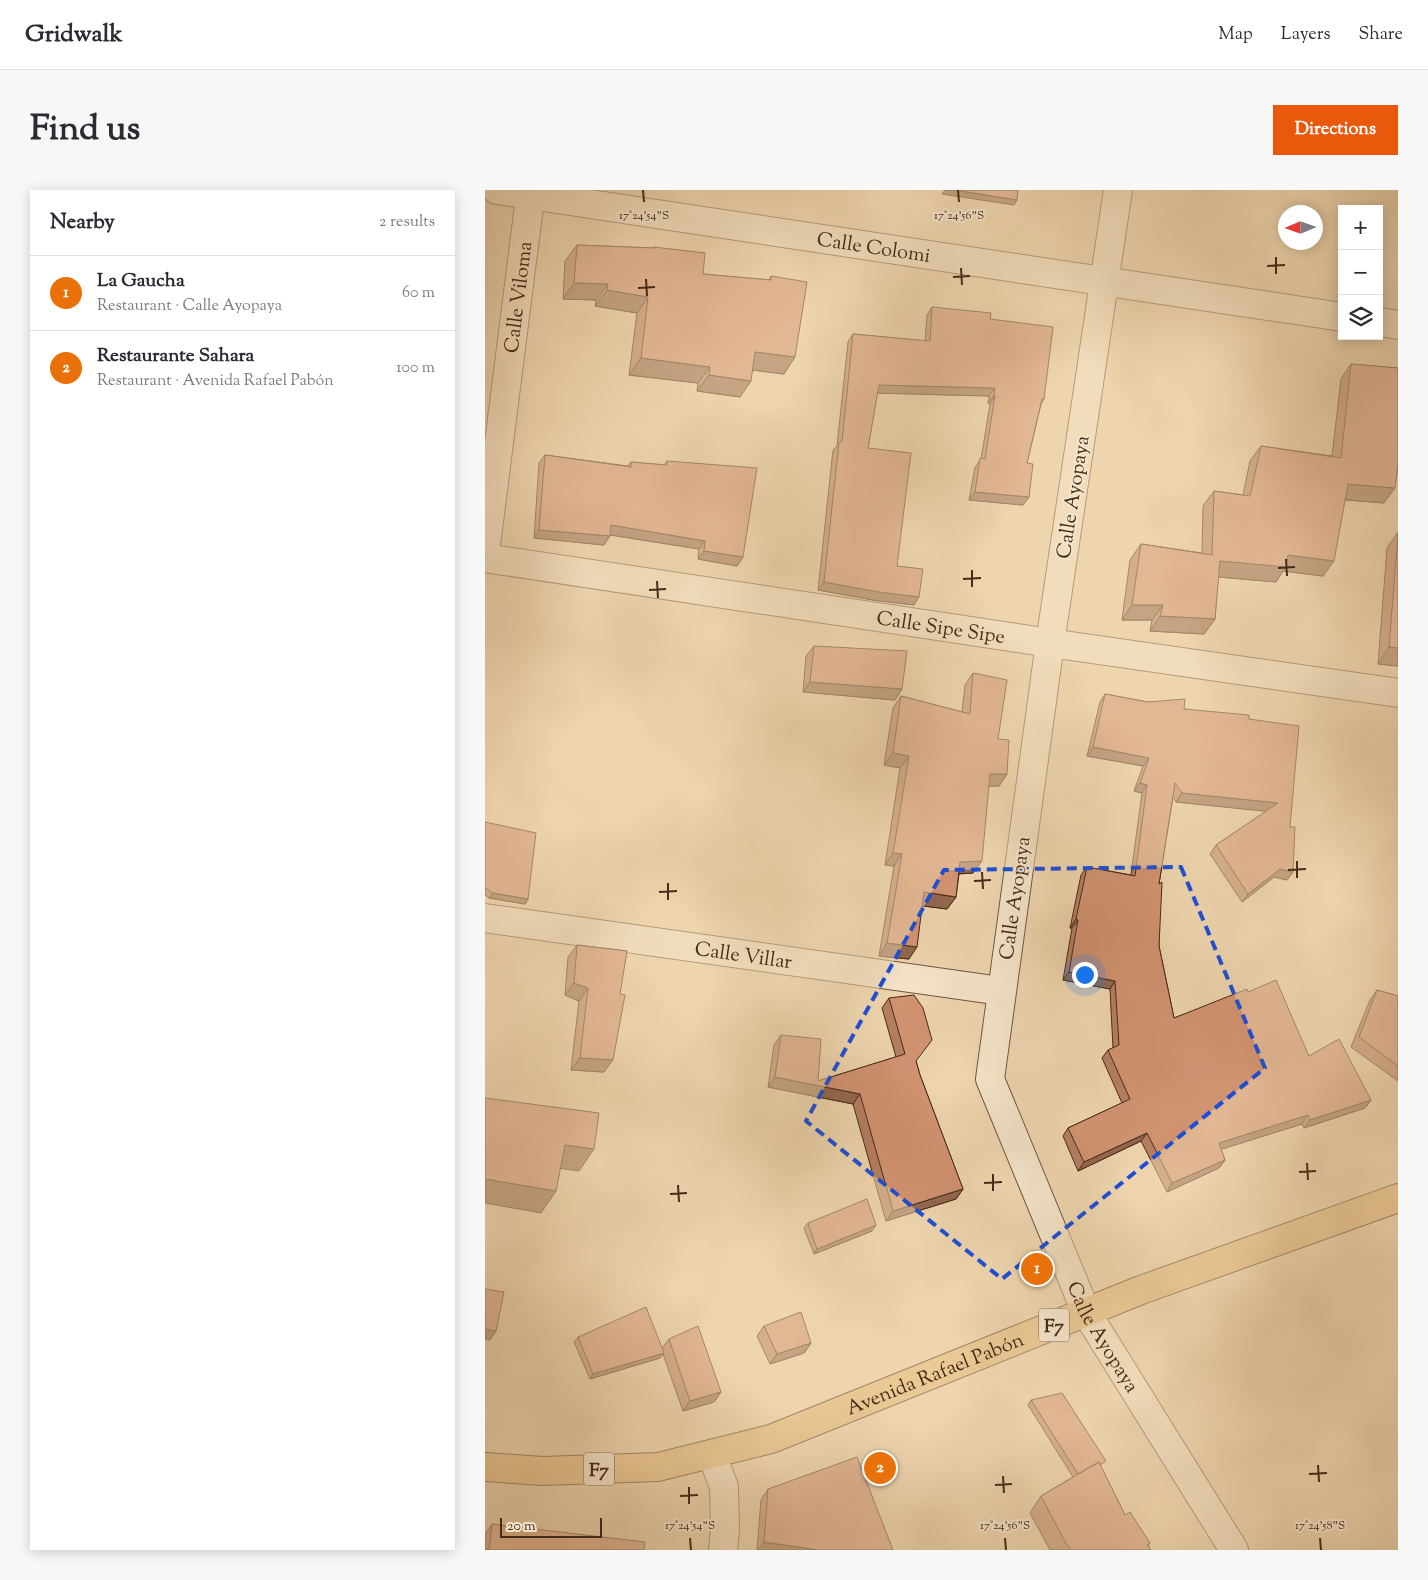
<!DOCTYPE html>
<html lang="en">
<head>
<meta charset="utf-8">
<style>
	:root { --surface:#fff; --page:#f7f7f7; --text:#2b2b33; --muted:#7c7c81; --line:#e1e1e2; --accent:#ea580c }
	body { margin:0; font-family:"Sorts Mill Goudy",serif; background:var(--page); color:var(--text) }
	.controls { position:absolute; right:15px; top:15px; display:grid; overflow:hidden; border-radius:0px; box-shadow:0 2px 12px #0003 }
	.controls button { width:45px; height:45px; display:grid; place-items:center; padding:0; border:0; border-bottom:1px solid var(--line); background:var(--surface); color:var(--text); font:25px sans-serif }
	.compass { position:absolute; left:793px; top:15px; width:45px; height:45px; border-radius:50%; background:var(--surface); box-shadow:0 2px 12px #0003; rotate:268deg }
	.scale { position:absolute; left:15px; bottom:12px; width:102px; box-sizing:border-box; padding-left:5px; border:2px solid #452b1a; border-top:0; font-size:14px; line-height:18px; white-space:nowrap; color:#452b1a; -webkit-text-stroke:4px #f4e4ca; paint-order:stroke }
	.you { position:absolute; left:599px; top:784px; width:18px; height:18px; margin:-12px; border:4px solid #fff; border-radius:50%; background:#1a73e8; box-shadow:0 0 0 8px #1a73e833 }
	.badge { display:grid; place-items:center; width:32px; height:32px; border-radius:50%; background:var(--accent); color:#fff; font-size:16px; font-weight:700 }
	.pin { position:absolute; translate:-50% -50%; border:2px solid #fff; box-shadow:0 1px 5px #0006 }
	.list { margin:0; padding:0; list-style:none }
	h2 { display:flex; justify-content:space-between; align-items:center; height:65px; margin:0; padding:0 20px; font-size:21px }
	h2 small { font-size:16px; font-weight:400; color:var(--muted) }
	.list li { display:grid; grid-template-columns:32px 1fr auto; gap:15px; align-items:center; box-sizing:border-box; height:75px; padding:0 20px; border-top:1px solid var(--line) }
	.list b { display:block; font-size:19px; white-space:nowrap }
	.list p { margin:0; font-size:16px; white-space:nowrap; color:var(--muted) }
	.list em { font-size:16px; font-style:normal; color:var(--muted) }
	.icon { flex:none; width:28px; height:28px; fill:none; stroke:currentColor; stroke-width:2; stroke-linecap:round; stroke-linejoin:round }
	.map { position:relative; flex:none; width:913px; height:1360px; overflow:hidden; border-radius:0px }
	header { display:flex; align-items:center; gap:30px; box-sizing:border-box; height:70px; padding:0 25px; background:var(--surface); border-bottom:1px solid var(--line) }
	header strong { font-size:24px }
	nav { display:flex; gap:28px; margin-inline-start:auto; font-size:18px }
	.intro { display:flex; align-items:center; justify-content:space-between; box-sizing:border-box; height:120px; padding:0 30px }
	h1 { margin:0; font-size:35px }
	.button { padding:12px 22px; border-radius:0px; background:var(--accent); color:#fff; font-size:18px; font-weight:700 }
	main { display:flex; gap:30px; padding:0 30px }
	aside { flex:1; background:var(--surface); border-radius:0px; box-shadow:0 2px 12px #0003 }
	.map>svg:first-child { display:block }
</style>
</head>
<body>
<header>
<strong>Gridwalk</strong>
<nav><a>Map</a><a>Layers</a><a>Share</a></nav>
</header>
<div class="intro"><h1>Find us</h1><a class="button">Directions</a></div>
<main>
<aside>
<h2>Nearby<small>2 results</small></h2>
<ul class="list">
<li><span class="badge" style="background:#e8710a">1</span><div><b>La Gaucha</b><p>Restaurant · Calle Ayopaya</p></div><em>60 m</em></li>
<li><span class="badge" style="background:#e8710a">2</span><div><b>Restaurante Sahara</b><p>Restaurant · Avenida Rafael Pabón</p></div><em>100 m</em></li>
</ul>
</aside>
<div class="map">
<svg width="913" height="1360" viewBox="0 0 913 1360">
	<rect width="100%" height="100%" fill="#eed5ae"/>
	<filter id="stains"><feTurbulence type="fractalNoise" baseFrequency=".004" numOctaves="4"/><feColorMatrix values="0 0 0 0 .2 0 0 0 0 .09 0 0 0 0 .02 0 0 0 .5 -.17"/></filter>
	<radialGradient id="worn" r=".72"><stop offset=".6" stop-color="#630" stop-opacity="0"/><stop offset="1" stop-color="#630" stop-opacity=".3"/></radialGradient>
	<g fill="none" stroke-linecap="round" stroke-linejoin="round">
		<!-- minor casing -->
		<g stroke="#6f563f" stroke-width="30">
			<g id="minor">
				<path id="s1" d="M12 0 857 127"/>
				<path id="s2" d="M633 0 565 453 505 889 601 1122 749 1360"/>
				<path d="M894 132 913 135"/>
				<path id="s3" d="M0 363 46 0"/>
				<path id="s4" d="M0 368 565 453 913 503"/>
				<path id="s5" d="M0 728 516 801"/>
				<path d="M227 1265 239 1297 240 1340 238 1360"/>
			</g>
		</g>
		<!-- trunk casing -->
		<g stroke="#452b1a" stroke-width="30">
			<g id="trunk">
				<path id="s6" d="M0 1277 57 1281 173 1277 286 1249 656 1100 913 1008"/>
			</g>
		</g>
		<!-- minor -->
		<use href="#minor" stroke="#f4e4ca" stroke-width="28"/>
		<!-- trunk -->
		<use href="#trunk" stroke="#e7ba77" stroke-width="28"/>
	</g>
	<!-- wall -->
	<path fill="#b57e61" stroke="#452b1a" d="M92 55 168 58 169 57 218 84 284 90 286 86 299 184 268 180 255 207 212 201 213 193 144 185 152 123 110 116 111 110 78 109 80 71Z
		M447 117 505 129 559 209 556 214 542 273 544 307 538 315 484 310 490 277 496 269 505 214 503 213 504 206 392 203 383 258 412 376 429 415 388 410 333 400 348 260 352 256 363 152 368 144 440 151 442 125Z
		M866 174 913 178V283H912L899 313 860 310 838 386 798 381 791 392 733 387 730 429 719 444 665 441 667 430H637L645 370 656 354 717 363 718 316 729 301 758 305 765 271 776 256 847 266 856 189Z
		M60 265 143 276 146 272 179 275 182 271 258 367 252 376 213 369 214 359 125 345 119 355 49 348 54 273Z
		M913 342V476L893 474 902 358Z
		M329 456 417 499 410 510 318 502 321 466Z
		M488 483 513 549 522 584 514 596H504L488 683 474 684 471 707 462 719 438 716 424 769 394 766 409 676 400 675 415 578 399 575 408 518 416 506 477 522 480 495Z
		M620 504 699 519 764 529 805 637 808 682 802 690 789 687 757 712 725 664 731 655 782 621 691 612 688 607 674 694V756L689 828 763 802 824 866 886 910 880 918 819 938 817 934 736 959 740 970 734 978 682 1002 656 951 593 981 578 946 583 938 637 913 617 868 623 860 628 858 625 799 578 790 587 738H585L596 685 602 677 646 685 657 603 649 601 658 576 602 566 615 512Z
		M0 632 43 709 40 714 4 708 0 705Z
		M92 755 142 761 119 882 86 880 94 811 80 805 83 767Z
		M892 800 913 806V891L866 857 885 810Z
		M404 808 431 871 435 885 478 999 471 1009 401 1031 368 914 283 897 289 855 296 845 333 891 411 867 397 818Z
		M323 1033 387 1041 329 1064 319 1038Z
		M279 1136 326 1153 319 1163 285 1174 272 1146Z
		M93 1147 177 1158 184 1149 236 1202 229 1212 198 1221 178 1164 175 1168 105 1189 89 1152Z
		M546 1210 616 1277 640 1325 665 1353 663 1356 666 1360H565L545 1323 556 1306 588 1287 543 1215Z
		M283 1299 408 1360H272L276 1310Z
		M7 1334 159 1360H0V1344Z"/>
	<!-- shaded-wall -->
	<path fill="#93674f" stroke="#452b1a" d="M460 0H470L532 10 529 15 457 4Z
		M89 93 123 94 111 110 78 109Z
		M122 100 163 107 152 123 110 116Z
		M270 162 310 167 299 184 259 179Z
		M156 168 225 177 213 193 144 185Z
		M224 185 266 191 255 207 212 201Z
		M394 195 510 198 504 206 388 203Z
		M509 205 510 206 505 214 503 213Z
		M863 294 910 298 899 313 853 309Z
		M490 302 544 307 538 315 484 310Z
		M126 335 220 351 214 359 120 344Z
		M54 340 125 346 119 355 49 348Z
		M219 361 258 367 252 376 213 369Z
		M803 365 849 371 838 386 798 381 791 392 724 386 735 371Z
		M339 392 434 407 429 415 388 410 333 400Z
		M647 415H678L667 430H637Z
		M675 426 730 429 719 444 665 441Z
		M904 457 913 458V476L893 474Z
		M325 492 417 499 410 510 318 502Z
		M608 557 664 568 658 576 602 566Z
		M408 563 424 566 415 578 399 575Z
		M505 584H522L514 596H496Z
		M655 593 662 595 657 603 649 601Z
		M697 603 793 613 787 622 691 612Z
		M408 663 417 664 409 676 400 675Z
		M497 671 488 683 466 684 475 672Z
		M795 679 808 682 802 690 789 687 757 712 763 704Z
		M439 702 471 707 462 719 431 715Z
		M8 703 43 709 40 714 4 708Z
		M591 729 593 730 587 738H585Z
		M402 753 432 757 424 769 394 766Z
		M584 782 630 791 625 799 578 790Z
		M89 793 103 798 94 811 80 805Z
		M95 868 128 870 119 882 86 880Z
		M290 887 375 904 368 914 283 897Z
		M886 910 880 918 819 938 825 930Z
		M823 925 817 934 728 962 734 953Z
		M662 943 656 951 593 981 599 972Z
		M80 955 109 959 94 981 65 977Z
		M740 970 734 978 682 1002 687 993Z
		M0 989 71 1001 56 1023 0 1013Z
		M478 999 471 1009 401 1031 408 1021Z
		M391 1035 387 1041 329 1064 332 1059Z
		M0 1139 11 1141 5 1150 0 1149Z
		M326 1153 319 1163 285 1174 292 1164Z
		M179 1163 175 1168 105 1189 108 1184Z
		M236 1202 229 1212 198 1221 205 1211Z
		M279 1352 333 1360H273Z"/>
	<!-- building -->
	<path fill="#d29371" stroke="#452b1a" d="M470 0H533L532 10Z
		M92 55 169 58V57L220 63 218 84 286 90V86L322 92 310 167 270 162 266 191 224 185 225 177 156 168 163 107 122 100 123 94 89 93Z
		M447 117 506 123 505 129 568 137 559 209H557L542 273 548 274 544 307 490 302 495 268 500 269 510 206 509 205 510 198 394 195 383 258 426 263 412 376 438 379 434 407 394 402 339 392 354 252H357L368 144 445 151Z
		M866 174 913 178V273L910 298 863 294 849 371 803 365 801 377 735 371 730 429 675 426 678 415H647L656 354 727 365 729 301 765 306 776 256 856 268Z
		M60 265 146 277V272L182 275V271L272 278 258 367 219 361 220 351 126 335 125 346 54 340Z
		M913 345V458L904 457Z
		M329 456 422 461 417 499 325 492Z
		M488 483 522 490 513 549 524 550 522 584H505L497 671 475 672 471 707 439 702 432 757 402 753 417 664 408 663 424 566 408 563 416 506 485 524Z
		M620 504 663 512 700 509 699 519 764 525V529L814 536 805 637H810L808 682 795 679 763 704 731 655 793 613 697 603 690 593 674 694 677 692 674 756 689 828 762 799 763 802 791 790 824 866 854 849 886 910 825 930 823 925 734 953 740 970 687 993 662 943 599 972 583 938 645 909 623 860 634 855 630 791 584 782 593 730 591 729 602 677 650 686 662 595 655 593 664 568 608 557Z
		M0 632 51 643 43 709 8 703 0 698Z
		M92 755 142 761 135 804 140 805 128 870 95 868 103 798 89 793Z
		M892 800 913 806V876L874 847Z
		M429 805 438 818 447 850 431 871 435 885 478 999 408 1021 375 904 290 887 296 845 336 849 333 891 420 864 404 808Z
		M0 908 114 923 109 959 80 955 71 1001 0 989Z
		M382 1009 391 1035 332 1059 323 1033Z
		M0 1099 19 1102 11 1141 0 1139V1141Z
		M161 1117 179 1163 108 1184 93 1147Z
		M316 1122 326 1153 292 1164 279 1136Z
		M213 1136 236 1202 205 1211 184 1149Z
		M577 1203 621 1271 615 1275 614 1272 593 1284 546 1210Z
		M372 1267 408 1360H333L279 1352 283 1299Z
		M614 1272 640 1325 645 1322 665 1353 662 1355 666 1360H586L580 1352 556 1306Z
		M7 1334 160 1352 159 1360H4Z"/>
	<!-- marked area -->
	<path d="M0 0H913V1360H0ZM696 677 780 878 517 1089 321 931 459 680Z" fill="#eed5ae" fill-opacity=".55" fill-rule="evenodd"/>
	<path fill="none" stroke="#1d4ed8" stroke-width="4" stroke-dasharray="10 6" stroke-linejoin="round" d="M696 677 780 878 517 1089 321 931 459 680Z"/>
	<!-- ticks -->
	<path fill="none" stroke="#452b1a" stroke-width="2" d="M158 0 159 12M473 0 474 12M791 67V84M782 76 800 75M476 78 477 95M468 87 485 86M161 89 162 106M153 98 170 97M801 369 802 386M793 378 810 377M487 380V397M478 389 496 388M172 391 173 408M164 400 181 399M812 671V688M803 680 821 679M497 682 498 699M489 691 506 690M183 693V710M174 702 192 701M822 973 823 990M814 982 831 981M508 984V1001M499 993 517 992M193 995 194 1012M185 1004 202 1003M833 1275 834 1292M824 1284 842 1283M518 1286 519 1303M510 1295 527 1294M204 1297V1314M195 1306 213 1305M205 1348 206 1360M520 1348 521 1360M835 1348 836 1360"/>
	<g text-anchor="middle" stroke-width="4" stroke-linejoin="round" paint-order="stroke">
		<!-- shield labels -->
		<g fill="#f4e4ca" stroke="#7a624f" stroke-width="1">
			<rect x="554" y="1118.5" width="30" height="33" rx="4"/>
			<rect x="99" y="1262.5" width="30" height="33" rx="4"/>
		</g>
		<g font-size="19" font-weight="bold" fill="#452b1a">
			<text x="569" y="1142">F7</text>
			<text x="114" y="1286">F7</text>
		</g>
		<!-- street labels -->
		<g font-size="20" fill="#452b1a" stroke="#f4e4ca">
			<text dy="7" stroke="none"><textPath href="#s1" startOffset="381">Calle Colomi</textPath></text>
			<text dy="7" stroke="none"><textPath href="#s3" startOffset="258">Calle Viloma</textPath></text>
			<text transform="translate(587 307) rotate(-81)" y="7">Calle Ayopaya</text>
			<text dy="7" stroke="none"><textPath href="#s4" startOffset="461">Calle Sipe Sipe</textPath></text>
			<text transform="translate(529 708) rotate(-82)" y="7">Calle Ayopaya</text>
			<text dy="7" stroke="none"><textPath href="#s5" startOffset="261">Calle Villar</textPath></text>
			<text dy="7" stroke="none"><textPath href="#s2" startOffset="1180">Calle Ayopaya</textPath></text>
			<text dy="7" stroke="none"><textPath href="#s6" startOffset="466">Avenida Rafael Pabón</textPath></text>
		</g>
	</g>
	<g font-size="12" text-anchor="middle" fill="#452b1a" stroke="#f4e4ca" stroke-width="4" stroke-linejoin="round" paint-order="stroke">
		<text x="159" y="29">17°24'54"S</text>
		<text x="474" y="29">17°24'56"S</text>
		<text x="205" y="1339">17°24'54"S</text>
		<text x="520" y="1339">17°24'56"S</text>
		<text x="835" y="1339">17°24'58"S</text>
	</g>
	<rect width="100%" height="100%" filter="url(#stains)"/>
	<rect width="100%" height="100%" fill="url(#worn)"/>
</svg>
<div class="controls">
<button>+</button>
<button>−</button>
<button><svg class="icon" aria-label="layers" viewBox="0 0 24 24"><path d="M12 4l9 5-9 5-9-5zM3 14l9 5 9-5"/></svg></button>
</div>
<svg class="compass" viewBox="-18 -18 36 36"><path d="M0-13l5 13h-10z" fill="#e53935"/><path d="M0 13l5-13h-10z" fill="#7c7c81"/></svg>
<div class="scale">20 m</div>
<div class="you"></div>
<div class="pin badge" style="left:552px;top:1079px;background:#e8710a">1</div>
<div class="pin badge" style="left:395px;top:1278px;background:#e8710a">2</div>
</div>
</main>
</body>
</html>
